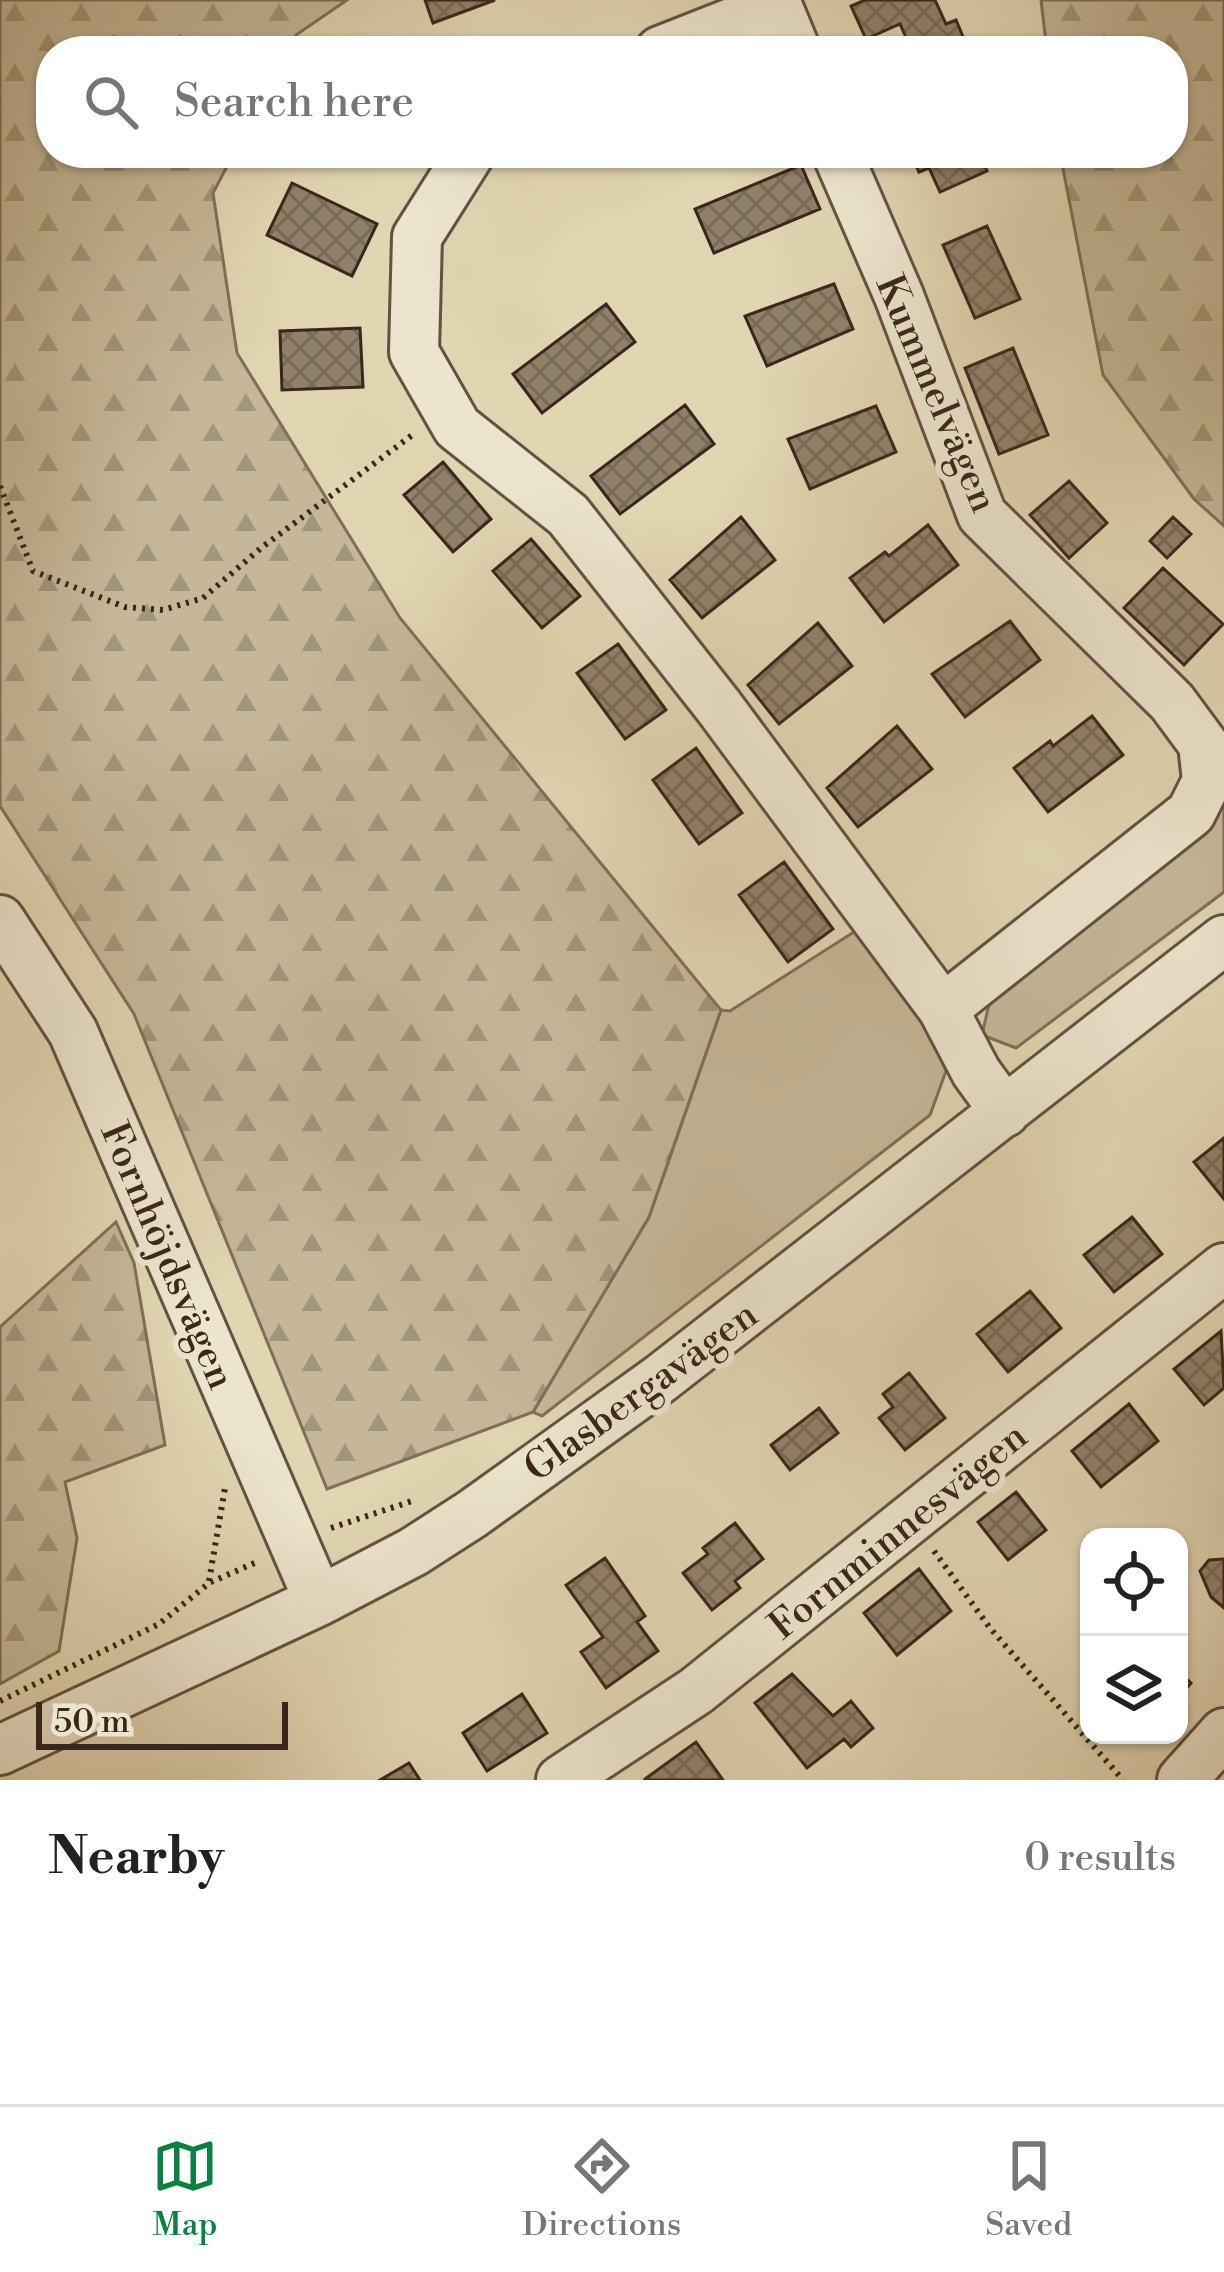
<!DOCTYPE html>
<html lang="en">
<head>
<meta charset="utf-8">
<style>
	:root { --surface:#fff; --page:#f2f2f2; --text:#222; --muted:#767676; --line:#e0e0e0; --accent:#0b8043 }
	body { margin:0; font-family:"Libre Bodoni",serif; background:var(--page); color:var(--text) }
	.controls { position:absolute; right:36px; bottom:36px; display:grid; overflow:hidden; border-radius:24px; box-shadow:0 3px 9px #0004 }
	.controls button { width:108px; height:108px; display:grid; place-items:center; padding:0; border:0; border-bottom:3px solid var(--line); background:var(--surface); color:var(--text); font:60px sans-serif }
	.scale { position:absolute; left:36px; bottom:30px; width:252px; box-sizing:border-box; padding-left:12px; border:6px solid #3a271b; border-top:0; font-size:33px; line-height:42px; white-space:nowrap; color:#3a271b; -webkit-text-stroke:9px #ece4cd; paint-order:stroke }
	.list { margin:0; padding:0; list-style:none }
	h2 { display:flex; justify-content:space-between; align-items:center; height:156px; margin:0; padding:0 48px; font-size:51px }
	h2 small { font-size:39px; font-weight:400; color:var(--muted) }
	.icon { flex:none; width:66px; height:66px; fill:none; stroke:currentColor; stroke-width:2; stroke-linecap:round; stroke-linejoin:round }
	.map { position:relative; flex:none; width:1224px; height:1780px; overflow:hidden }
	.search { position:absolute; background:var(--surface); box-shadow:0 3px 9px #0004; left:36px; right:36px; top:36px; height:132px; display:flex; align-items:center; gap:30px; box-sizing:border-box; padding:0 42px; border-radius:48px; color:var(--muted); font-size:45px }
	.sheet { height:324px; background:var(--surface) }
	nav { display:flex; justify-content:space-around; align-items:center; box-sizing:border-box; height:168px; border-top:3px solid var(--line); background:var(--surface); font-size:33px; color:var(--muted) }
	nav a { display:grid; justify-items:center; gap:6px }
	nav .on { color:var(--accent) }
	.map>svg:first-child { display:block }
</style>
</head>
<body>
<div class="map">
<svg width="1224" height="1780" viewBox="0 0 1224 1780">
	<defs>
		<pattern id="forest-firs" width="22" height="20" patternUnits="userSpaceOnUse" patternTransform="scale(3)"><rect width="22" height="20" fill="#c5b798"/><path d="M5 1l3.5 6h-7zM16 11l3.5 6h-7z" fill="#a1957b"/></pattern>
		<pattern id="building-cross-hatch" width="8" height="8" patternUnits="userSpaceOnUse" patternTransform="scale(3)"><rect width="8" height="8" fill="#91816a"/><path d="M0 0l8 8M0 8l8-8" fill="none" stroke="#776a56"/></pattern>
	</defs>
	<rect width="100%" height="100%" fill="#e1d5b2"/>
	<filter id="stains"><feTurbulence type="fractalNoise" baseFrequency=".00167" numOctaves="4"/><feColorMatrix values="0 0 0 0 .2 0 0 0 0 .09 0 0 0 0 .02 0 0 0 .5 -.17"/></filter>
	<radialGradient id="worn" r=".72"><stop offset=".6" stop-color="#630" stop-opacity="0"/><stop offset="1" stop-color="#630" stop-opacity=".3"/></radialGradient>
	<!-- grass -->
	<path fill="#c5b798" stroke="#806f5a" stroke-width="3" d="M1224 798V892L1016 1048 982 1035 991 995Z
		M868 923 923 1015 946 1071 930 1115 542 1416 533 1412 649 1217 721 1010 730 1011Z"/>
	<!-- forest -->
	<path fill="url(#forest-firs)" stroke="#806f5a" stroke-width="3" d="M0 0H347L296 35 287 51H51V153H234L213 193 237 353 400 618 721 1010 649 1217 533 1412 327 1489 134 1014 0 806Z
		M1041 0H1224V526L1194 499 1103 375 1060 153H1173V51H1047Z
		M116 1222 134 1263 165 1445 65 1482 77 1538 59 1651 0 1684V1327Z"/>
	<!-- building -->
	<path fill="url(#building-cross-hatch)" stroke="#3a271b" stroke-width="3" d="M425 0H495L433 23Z
		M865 0H935L946 24 956 20 969 51H927L926 47 912 51 900 24 866 39 851 6Z
		M910 153H979L987 171 940 192 929 168 919 172Z
		M801 165 820 209 714 253 695 209Z
		M292 183 377 224 352 276 267 235Z
		M987 226 1020 299 975 318 943 245Z
		M834 284 853 329 767 366 745 316Z
		M606 304 635 342 542 413 513 374Z
		M360 328 363 387 282 390 280 331Z
		M1013 348 1048 435 999 454 965 368Z
		M685 405 714 444 620 514 591 476Z
		M876 406 896 452 810 489 788 439Z
		M443 462 491 519 453 552 404 495Z
		M1069 481 1107 523 1069 558 1030 515Z
		M741 517 775 560 702 618 670 580Z
		M1173 517 1191 534 1167 558 1150 541Z
		M928 525 958 565 884 622 850 578 885 552 889 556Z
		M531 539 580 596 542 628 493 571Z
		M1163 568 1223 624 1184 665 1124 608Z
		M1010 621 1040 660 965 717 932 674Z
		M818 623 852 666 779 724 748 685Z
		M618 644 666 710 625 739 577 673Z
		M1092 716 1123 755 1048 812 1014 768 1050 741 1053 746Z
		M897 726 932 769 858 827 827 788Z
		M696 748 742 813 699 844 653 780Z
		M784 862 833 929 788 962 739 895Z
		M1224 1138V1199L1194 1162Z
		M1132 1217 1162 1254 1114 1292 1084 1255Z
		M1030 1291 1061 1328 1008 1372 977 1334Z
		M1221 1331 1224 1388 1204 1405 1174 1369Z
		M909 1373 945 1418 905 1450 879 1418 893 1407 883 1394Z
		M1129 1404 1158 1441 1101 1487 1072 1451Z
		M819 1408 838 1433 790 1470 771 1445Z
		M1016 1492 1046 1530 1008 1560 978 1522Z
		M735 1523 763 1559 735 1581 740 1588 712 1610 683 1573 708 1554 703 1548Z
		M605 1558 645 1616 637 1622 658 1651 606 1688 581 1652 603 1637 566 1585Z
		M1224 1559V1608L1211 1597 1200 1571 1209 1560Z
		M919 1569 951 1611 897 1655 864 1613Z
		M1179 1672 1191 1683 1179 1696Z
		M792 1674 833 1716 851 1701 873 1728 851 1747 844 1739 807 1768 755 1703Z
		M522 1694 547 1733 487 1771 463 1733Z
		M696 1742 723 1780H646L645 1779Z
		M409 1763 420 1780H380Z"/>
	<g fill="none" stroke-linecap="round" stroke-linejoin="round">
		<!-- minor casing -->
		<g stroke="#645241" stroke-width="54">
			<path id="minor" d="M660 51 777 5 796 51
				M470 153 417 237 414 352 457 427 568 515 719 707 943 1009 976 1072 1005 1112
				M837 153 899 296 982 515 1172 702 1203 744 1207 781 1191 813 943 1009
				M0 920 73 1032 319 1601
				M0 1750 319 1601 413 1552 472 1514 660 1379 1224 940
				M561 1780 696 1691 1224 1268
				M1182 1780 1224 1733"/>
		</g>
		<!-- path -->
		<path stroke="#3a271b" stroke-width="6" stroke-dasharray="3 6" stroke-linecap="butt" d="M0 486 33 571 125 607 163 610 203 598 261 548 415 433
			M331 1528 415 1500
			M934 1551 990 1628 1123 1780
			M209 1581 225 1488
			M0 1701 159 1624 209 1583 259 1561"/>
		<!-- minor -->
		<use href="#minor" stroke="#ece4cd" stroke-width="48"/>
	</g>
	<g text-anchor="middle" stroke-width="12" stroke-linejoin="round" paint-order="stroke">
		<!-- street labels -->
		<g font-size="39" fill="#3a271b" stroke="#ece4cd">
			<text transform="translate(938 393) rotate(67)" y="14">Kummelvägen</text>
			<text transform="translate(169 1255) rotate(67)" y="14">Fornhöjdsvägen</text>
			<text transform="translate(640 1390) rotate(-36)" y="14">Glasbergavägen</text>
			<text transform="translate(897 1530) rotate(-39)" y="14">Fornminnesvägen</text>
		</g>
	</g>
	<rect width="100%" height="100%" filter="url(#stains)"/>
	<rect width="100%" height="100%" fill="url(#worn)"/>
</svg>
<div class="controls">
<button><svg class="icon" aria-label="locate" viewBox="0 0 24 24"><circle cx="12" cy="12" r="6"/><path d="M12 2v4M12 18v4M2 12h4M18 12h4"/></svg></button>
<button><svg class="icon" aria-label="layers" viewBox="0 0 24 24"><path d="M12 4l9 5-9 5-9-5zM3 14l9 5 9-5"/></svg></button>
</div>
<div class="scale">50 m</div>
<div class="search"><svg class="icon" aria-label="search" viewBox="0 0 24 24"><circle cx="10" cy="10" r="6"/><path d="M15 15l6 6"/></svg>Search here</div>
</div>
<section class="sheet">
<h2>Nearby<small>0 results</small></h2>
<ul class="list">
</ul>
</section>
<nav>
<a class="on"><svg class="icon" aria-label="map" viewBox="0 0 24 24"><path d="M3 6l6-2 6 2 6-2v14l-6 2-6-2-6 2zM9 4v14M15 6v14"/></svg>Map</a>
<a><svg class="icon" aria-label="directions" viewBox="0 0 24 24"><path d="M12 3l9 9-9 9-9-9zM9 14v-3h6M13 9l2 2-2 2"/></svg>Directions</a>
<a><svg class="icon" aria-label="saved" viewBox="0 0 24 24"><path d="M7 4h10v16l-5-4-5 4z"/></svg>Saved</a>
</nav>
</body>
</html>
